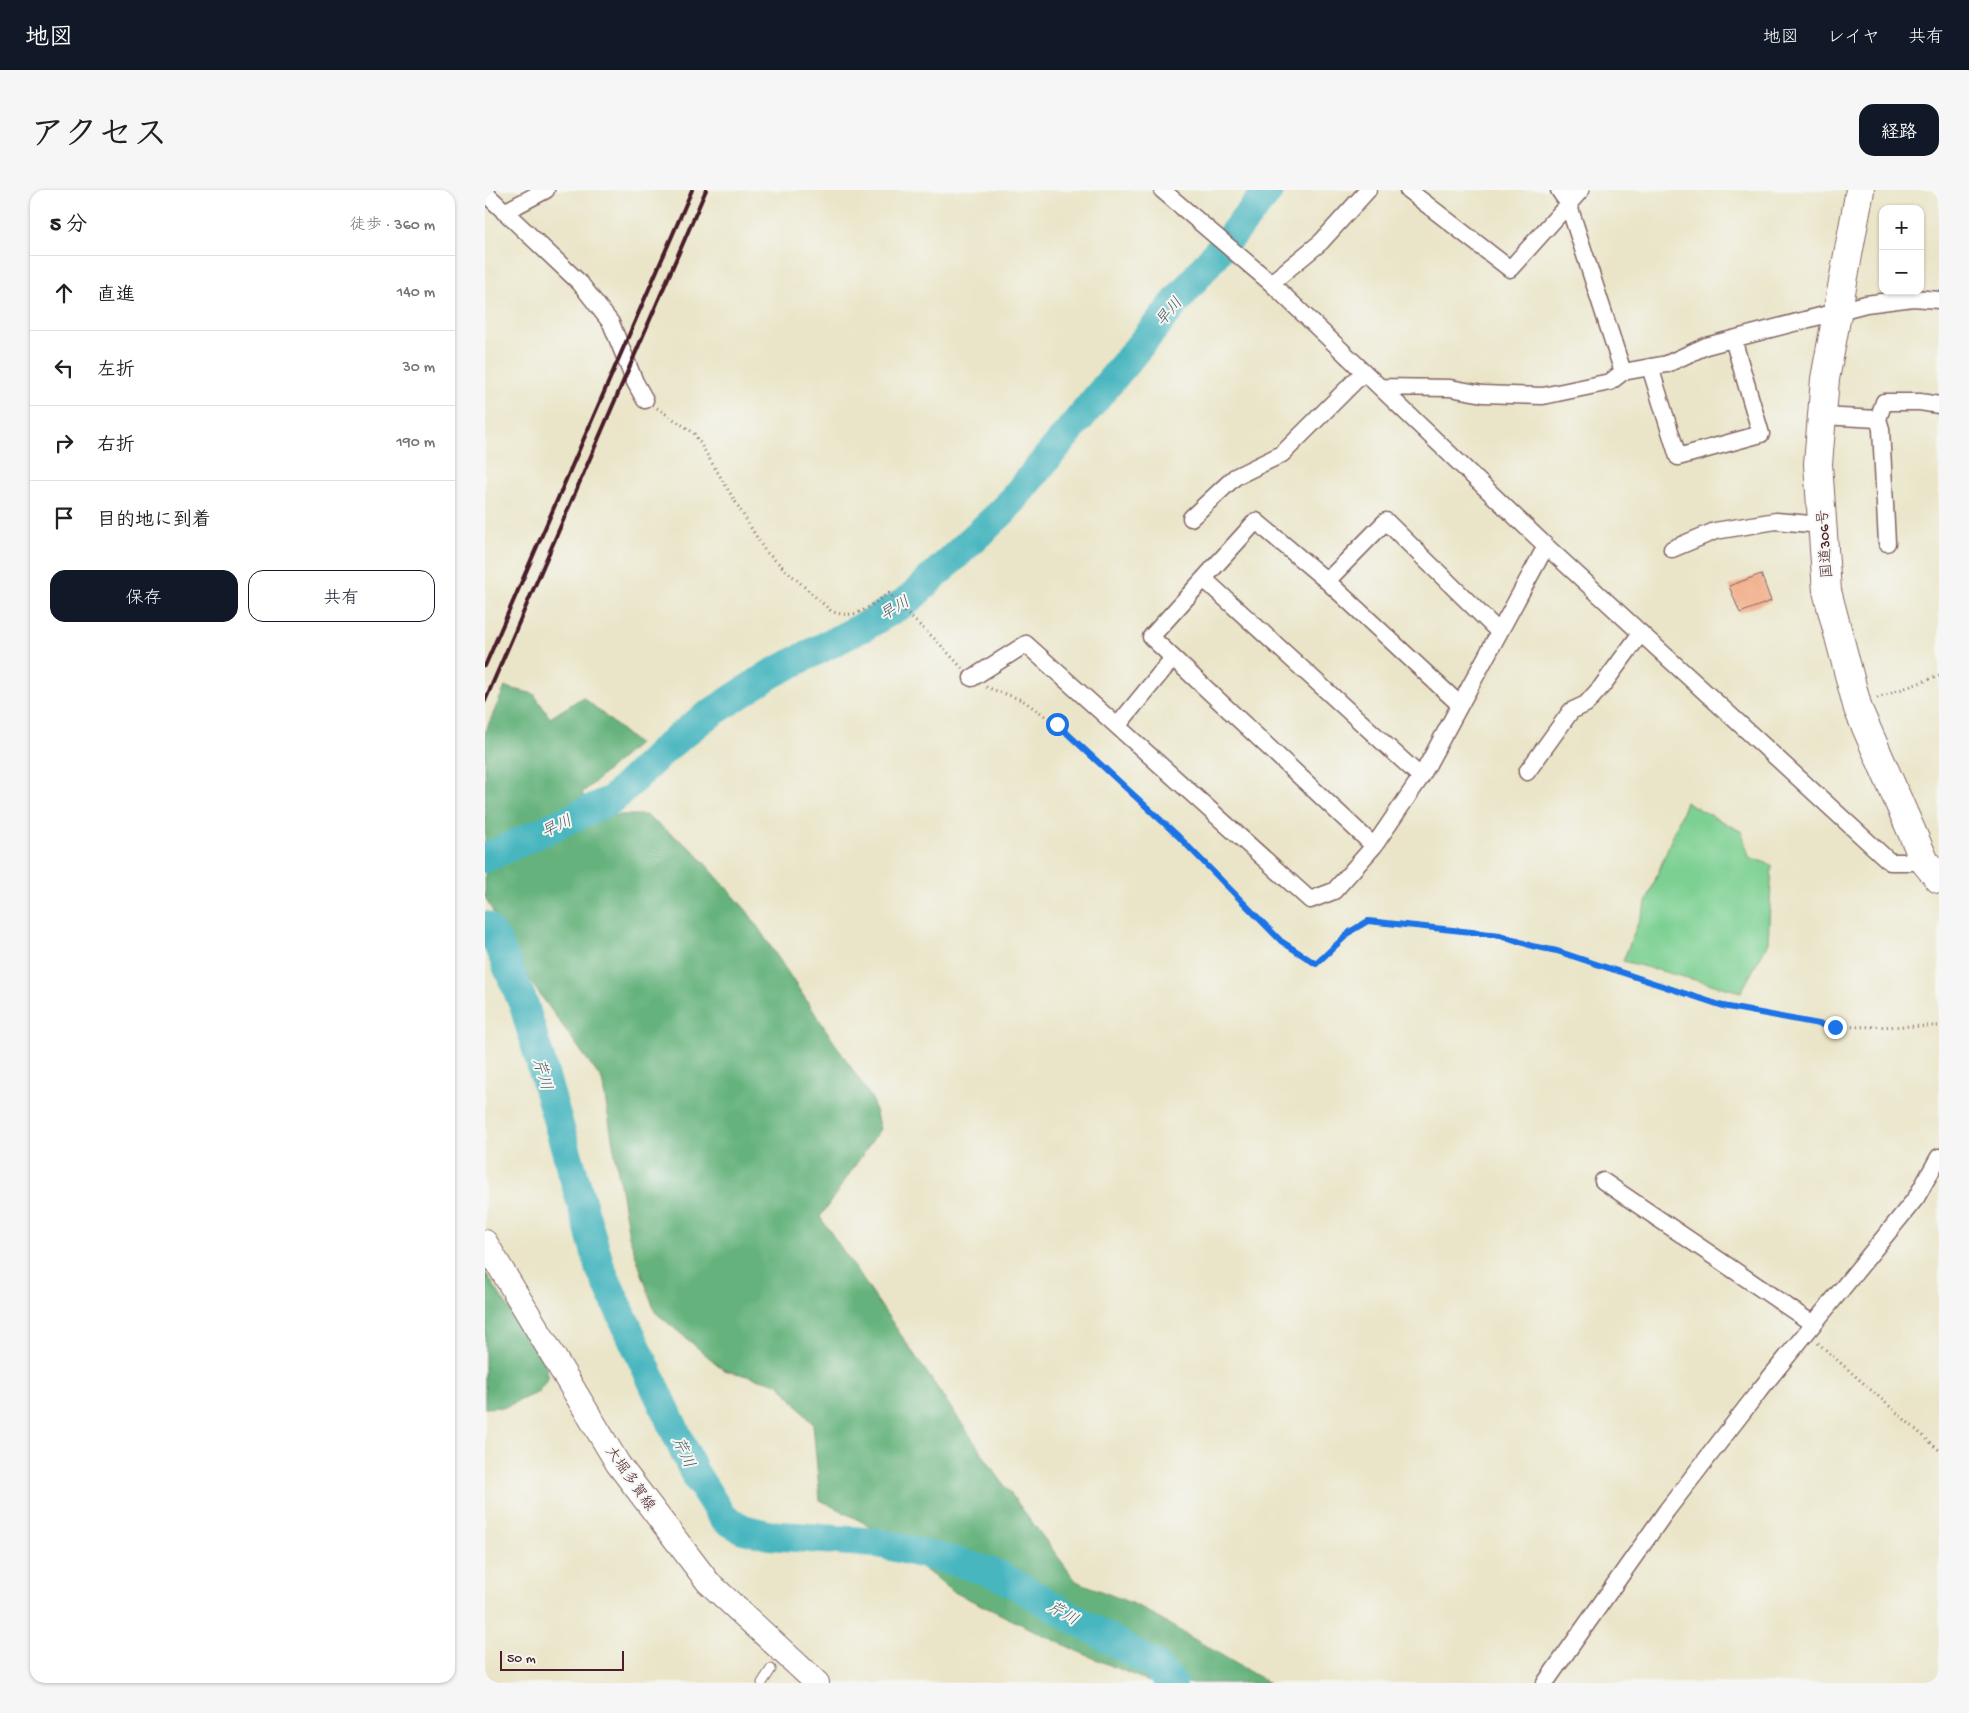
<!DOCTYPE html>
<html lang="ja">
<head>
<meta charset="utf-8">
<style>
	:root { --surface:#fff; --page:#f6f6f6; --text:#202124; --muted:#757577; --line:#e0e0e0; --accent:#111827 }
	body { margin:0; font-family:"Gochi Hand","Klee One",sans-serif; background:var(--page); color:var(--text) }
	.controls { position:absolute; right:15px; top:15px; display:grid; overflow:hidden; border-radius:10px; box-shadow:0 1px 4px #0004 }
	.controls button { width:45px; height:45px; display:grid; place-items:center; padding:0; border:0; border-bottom:1px solid var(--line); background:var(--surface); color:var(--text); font:25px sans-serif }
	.scale { position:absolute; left:15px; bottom:12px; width:124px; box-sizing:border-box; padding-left:5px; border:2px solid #4a1f2b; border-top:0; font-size:14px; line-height:18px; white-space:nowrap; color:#4a1f2b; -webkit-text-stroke:4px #f6f6f2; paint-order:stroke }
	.stop { position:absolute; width:15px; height:15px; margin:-11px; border:4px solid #1a73e8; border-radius:50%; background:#fff }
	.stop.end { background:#1a73e8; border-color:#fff; box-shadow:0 1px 5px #0008 }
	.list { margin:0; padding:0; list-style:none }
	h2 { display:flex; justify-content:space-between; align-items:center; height:65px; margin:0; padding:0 20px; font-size:21px }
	h2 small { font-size:16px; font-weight:400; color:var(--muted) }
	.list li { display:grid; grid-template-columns:32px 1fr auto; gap:15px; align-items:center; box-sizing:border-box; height:75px; padding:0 20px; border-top:1px solid var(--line) }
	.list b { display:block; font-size:19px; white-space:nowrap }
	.list em { font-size:16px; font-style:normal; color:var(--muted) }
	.actions { display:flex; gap:10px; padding:15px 20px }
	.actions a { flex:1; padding:11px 0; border:1px solid var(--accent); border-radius:15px; text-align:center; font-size:18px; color:var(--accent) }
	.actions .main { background:var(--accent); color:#fff }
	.icon { flex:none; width:28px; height:28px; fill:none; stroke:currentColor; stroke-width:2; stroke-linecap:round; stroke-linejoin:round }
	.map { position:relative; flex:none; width:1454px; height:1493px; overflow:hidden; border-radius:15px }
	header { display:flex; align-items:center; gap:30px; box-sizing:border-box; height:70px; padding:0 25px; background:var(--accent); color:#fff }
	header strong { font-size:24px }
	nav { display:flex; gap:28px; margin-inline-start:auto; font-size:18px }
	.intro { display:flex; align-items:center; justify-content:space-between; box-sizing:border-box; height:120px; padding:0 30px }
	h1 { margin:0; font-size:35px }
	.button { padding:12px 22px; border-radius:15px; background:var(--accent); color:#fff; font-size:18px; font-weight:700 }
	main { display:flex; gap:30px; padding:0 30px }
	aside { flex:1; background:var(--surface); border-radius:15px; box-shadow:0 1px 4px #0004 }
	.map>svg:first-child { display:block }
</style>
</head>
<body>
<header>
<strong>地図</strong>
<nav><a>地図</a><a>レイヤ</a><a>共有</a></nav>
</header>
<div class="intro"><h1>アクセス</h1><a class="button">経路</a></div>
<main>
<aside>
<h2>5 分<small>徒歩 · 360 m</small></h2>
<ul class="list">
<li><svg class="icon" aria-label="ahead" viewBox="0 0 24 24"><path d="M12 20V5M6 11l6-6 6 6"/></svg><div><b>直進</b></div><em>140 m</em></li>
<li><svg class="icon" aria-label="left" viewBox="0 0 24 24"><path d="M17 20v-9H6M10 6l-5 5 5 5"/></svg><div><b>左折</b></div><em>30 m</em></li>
<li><svg class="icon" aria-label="right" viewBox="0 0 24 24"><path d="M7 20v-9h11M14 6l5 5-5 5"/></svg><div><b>右折</b></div><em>190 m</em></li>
<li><svg class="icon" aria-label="arrive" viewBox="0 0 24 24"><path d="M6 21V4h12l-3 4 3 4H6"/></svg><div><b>目的地に到着</b></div></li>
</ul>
<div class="actions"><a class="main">保存</a><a>共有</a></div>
</aside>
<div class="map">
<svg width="1454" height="1493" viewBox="0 0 1454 1493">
	<rect width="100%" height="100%" fill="#f6f6f2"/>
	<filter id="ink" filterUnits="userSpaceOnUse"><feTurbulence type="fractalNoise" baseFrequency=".02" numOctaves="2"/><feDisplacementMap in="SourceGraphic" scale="10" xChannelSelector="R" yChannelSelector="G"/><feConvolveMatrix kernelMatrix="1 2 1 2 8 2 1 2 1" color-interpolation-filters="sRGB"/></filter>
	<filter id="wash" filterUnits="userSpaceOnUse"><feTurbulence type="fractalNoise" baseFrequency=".0096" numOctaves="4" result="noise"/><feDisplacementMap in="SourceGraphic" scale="20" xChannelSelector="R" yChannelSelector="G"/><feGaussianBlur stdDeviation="1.12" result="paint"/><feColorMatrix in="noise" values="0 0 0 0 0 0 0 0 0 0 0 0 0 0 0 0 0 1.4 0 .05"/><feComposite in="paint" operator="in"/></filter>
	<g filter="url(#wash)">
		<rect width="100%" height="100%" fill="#eae5c8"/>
		<!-- green -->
		<path fill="#7cd092" stroke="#63785e" d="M1201 612 1257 642 1264 667 1287 675 1283 753 1256 802 1138 771Z"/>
		<!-- forest -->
		<path fill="#65b27c" stroke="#586854" d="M20 497 49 504 65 528 98 507 153 554 97 603 109 625H160L208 660 262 721 387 909 395 939 335 1027 514 1288 591 1391 651 1415 784 1493H667L594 1462 467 1401 385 1336 335 1310 328 1234 294 1194 239 1180 170 1122 144 1046 117 890 48 795 0 707V542Z
			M0 1082 62 1177V1190L53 1202 20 1217 0 1218Z"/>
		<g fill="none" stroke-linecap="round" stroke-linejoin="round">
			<!-- river -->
			<path stroke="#47b6bf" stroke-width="30" d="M747 45 784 0
				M0 668 128 609 183 556 217 529 286 484 378 437 422 411 519 320 733 61
				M0 736 12 752 39 815 116 1080 209 1282 238 1328 258 1339 283 1345 393 1353 473 1372 514 1385 668 1474 687 1493"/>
		</g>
		<g id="blocks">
			<!-- building -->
			<path fill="#f1a780" d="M1276 384 1286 411 1255 423 1244 396Z"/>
		</g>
	</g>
	<g filter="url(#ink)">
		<use href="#blocks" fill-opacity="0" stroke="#826462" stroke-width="1"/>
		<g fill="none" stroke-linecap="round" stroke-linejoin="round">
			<!-- service casing -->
			<g stroke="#826462" stroke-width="11">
				<path id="service" d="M277 1493 286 1479"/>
			</g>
			<!-- minor casing -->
			<g stroke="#826462" stroke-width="19">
				<path id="minor" d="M677 0 786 93 1061 356 1405 672H1440
					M923 0 1025 79 1096 0
					M1074 0 1083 13 1138 182
					M0 3 95 93 126 133 150 192 160 210
					M19 22 61 0
					M786 93 836 52 883 0
					M1165 177 1193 267 1276 244 1248 149
					M895 197 965 198 998 204 1058 206 1125 192 1138 182 1182 174 1221 156 1381 114 1428 108 1454 110
					M1337 226 1393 229 1399 212H1435L1454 215
					M1393 229 1396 239 1402 353
					M706 328 750 287 797 264 879 182
					M1187 359 1230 341 1291 331 1337 335
					M719 389 936 587
					M842 391 901 331 1014 442
					M487 488 541 454 825 710 849 701 889 656 936 587 1061 356
					M633 535 688 468
					M1042 582 1086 521 1101 514 1117 496 1156 443
					M889 656 666 447 771 331 842 391 974 514
					M1118 991 1328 1134
					M1060 1493 1182 1320 1274 1201 1431 1008 1454 967"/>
			</g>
			<!-- secondary casing -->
			<g stroke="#826462" stroke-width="26">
				<path id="secondary" d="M0 1052 133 1274 223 1392 332 1493"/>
			</g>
			<!-- trunk casing -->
			<g stroke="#826462" stroke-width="30">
				<path id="trunk" d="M1375 0 1340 189 1333 274 1342 401 1373 519 1440 672 1454 689"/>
			</g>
			<!-- path -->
			<path stroke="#826462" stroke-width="3" stroke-dasharray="1 4" stroke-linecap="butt" d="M172 218 209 243 280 361 346 421C372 431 383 417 404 403L419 421 452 451 477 478
				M501 497 537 510 572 534 693 646 796 751 831 774 866 741 883 731 1015 745 1047 756 1072 761 1238 815 1350 837 1454 836
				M1392 508 1454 486
				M1333 1153 1454 1260"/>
			<!-- service -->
			<use href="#service" stroke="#fff" stroke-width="9"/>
			<!-- minor -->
			<use href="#minor" stroke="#fff" stroke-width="16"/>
			<!-- secondary -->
			<use href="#secondary" stroke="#fff" stroke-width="24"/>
			<!-- trunk -->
			<use href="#trunk" stroke="#fff" stroke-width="28"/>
			<!-- rail -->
			<path stroke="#4a1f2b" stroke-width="4" d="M0 476 207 0
				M0 511 221 0"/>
		</g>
	</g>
	<g fill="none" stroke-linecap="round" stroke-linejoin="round" filter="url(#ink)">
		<!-- route -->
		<path stroke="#1a73e8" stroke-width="6" d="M572 534 693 646 796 751 831 774 866 741 883 731 1015 745 1047 756 1072 761 1238 816 1350 837"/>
	</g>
	<g text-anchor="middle" stroke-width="4" stroke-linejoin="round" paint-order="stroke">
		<!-- street labels -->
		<g font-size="15" fill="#4a1f2b" stroke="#f6f6f2">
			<text transform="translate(1339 354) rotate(-94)" y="5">国道306号</text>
			<text transform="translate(146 1288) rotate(55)" y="5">大堀多賀線</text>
		</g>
		<!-- water labels -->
		<g font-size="16" font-style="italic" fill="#495b66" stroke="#f6f6f2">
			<text transform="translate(683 121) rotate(-50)" y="6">早川</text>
			<text transform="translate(409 417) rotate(-31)" y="6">早川</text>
			<text transform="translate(71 635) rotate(-25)" y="6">早川</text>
			<text transform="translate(59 884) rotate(74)" y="6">芹川</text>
			<text transform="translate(200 1262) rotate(65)" y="6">芹川</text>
			<text transform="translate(579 1422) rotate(30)" y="6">芹川</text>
		</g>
	</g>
</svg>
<div class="controls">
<button>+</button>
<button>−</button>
</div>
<div class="scale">50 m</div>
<div class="stop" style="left:572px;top:534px"></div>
<div class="stop end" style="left:1350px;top:837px"></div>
</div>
</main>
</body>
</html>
